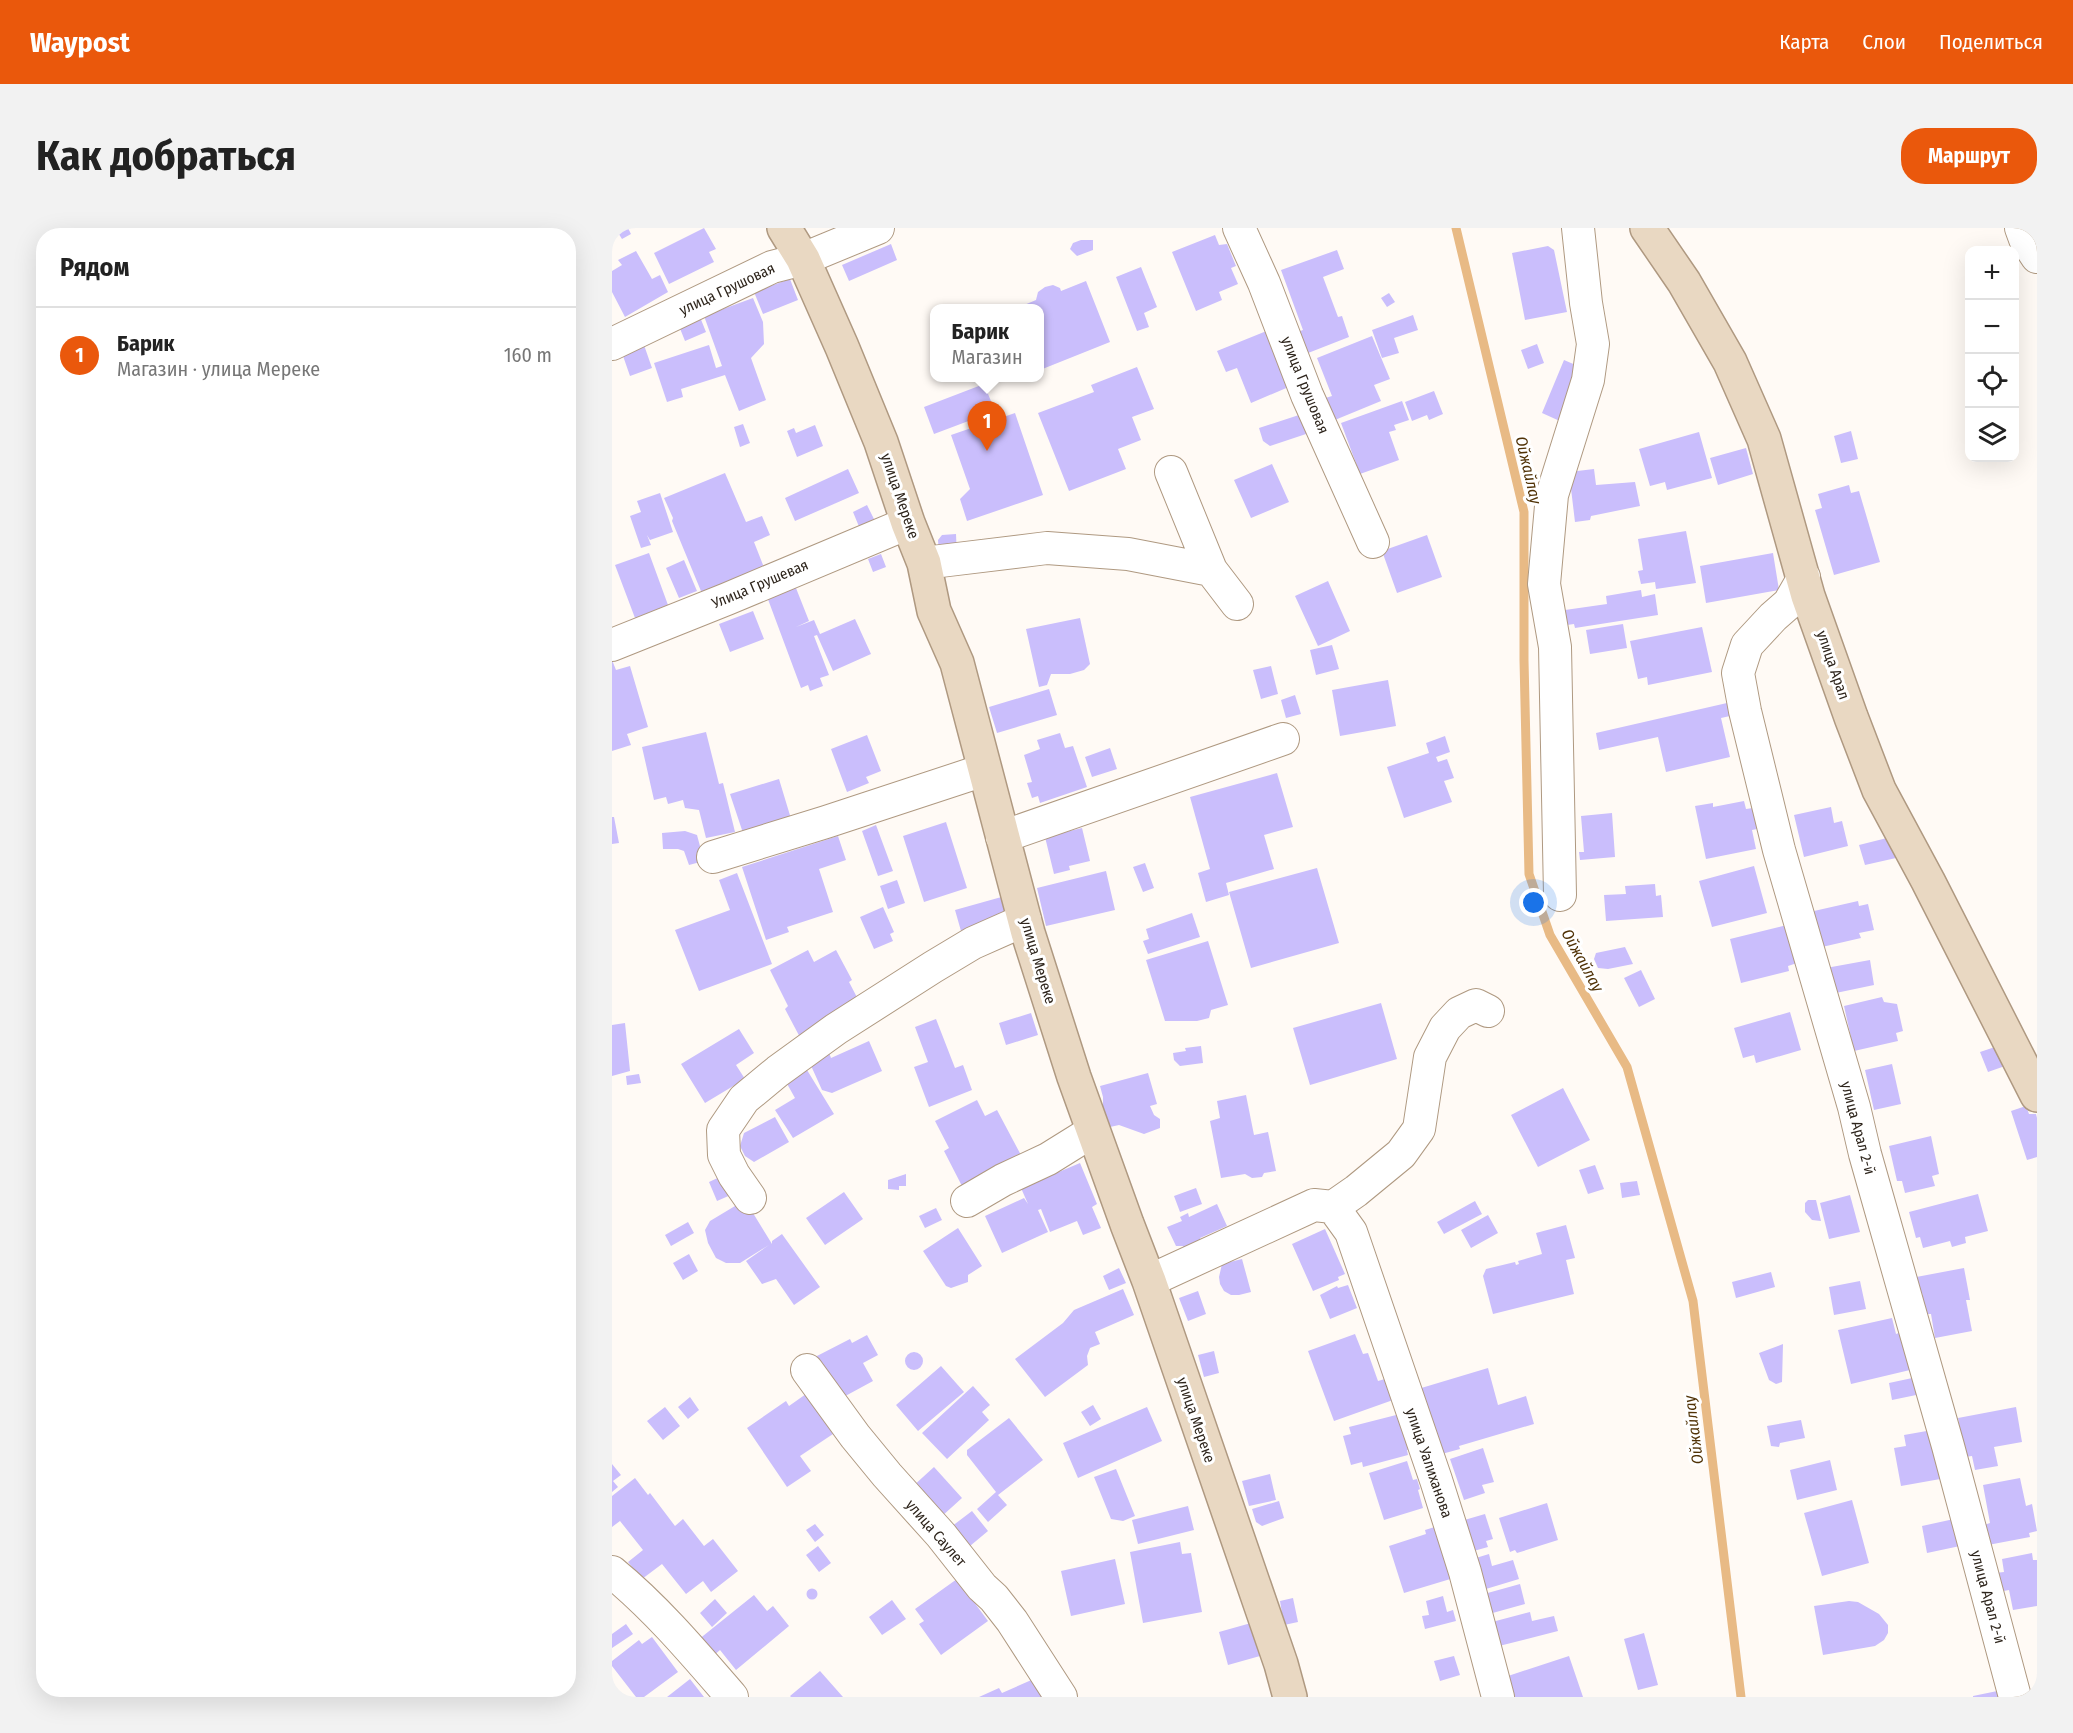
<!DOCTYPE html>
<html lang="ru">
<head>
<meta charset="utf-8">
<style>
	:root { --surface:#fff; --page:#f2f2f2; --text:#222; --muted:#767676; --line:#e0e0e0; --accent:#ea580c }
	body { margin:0; font-family:"Fira Sans Condensed",sans-serif; background:var(--page); color:var(--text) }
	.controls { position:absolute; right:18px; top:18px; display:grid; overflow:hidden; border-radius:12px; box-shadow:0 6px 24px #0002 }
	.controls button { width:54px; height:54px; display:grid; place-items:center; padding:0; border:0; border-bottom:2px solid var(--line); background:var(--surface); color:var(--text); font:30px sans-serif }
	.you { position:absolute; left:922px; top:675px; width:21px; height:21px; margin:-15px; border:4px solid #fff; border-radius:50%; background:#1a73e8; box-shadow:0 0 0 9px #1a73e833 }
	.badge { display:grid; place-items:center; width:39px; height:39px; border-radius:50%; background:var(--accent); color:#fff; font-size:20px; font-weight:700 }
	.pin { position:absolute; translate:-50% -50px; filter:drop-shadow(0 2px 3px #0008) }
	.pin::after { content:''; position:absolute; top:32px; width:21px; height:18px; background:inherit; clip-path:polygon(0 0,100% 0,50% 100%) }
	.popup { position:absolute; left:318px; top:76px; width:114px; height:78px; box-sizing:border-box; display:grid; place-content:center; border-radius:12px; background:var(--surface); filter:drop-shadow(0 2px 4px #0005); font-size:20px; white-space:nowrap; color:var(--muted) }
	.popup b { font-size:22px; color:var(--text) }
	.popup::after { content:''; position:absolute; left:50%; top:100%; margin-left:-12px; border:12px solid transparent; border-top-color:var(--surface) }
	.list { margin:0; padding:0; list-style:none }
	h2 { display:flex; justify-content:space-between; align-items:center; height:78px; margin:0; padding:0 24px; font-size:26px }
	h2 small { font-size:20px; font-weight:400; color:var(--muted) }
	.list li { display:grid; grid-template-columns:39px 1fr auto; gap:18px; align-items:center; box-sizing:border-box; height:96px; padding:0 24px; border-top:2px solid var(--line) }
	.list b { display:block; font-size:22px; white-space:nowrap }
	.list p { margin:0; font-size:20px; white-space:nowrap; color:var(--muted) }
	.list em { font-size:20px; font-style:normal; color:var(--muted) }
	.icon { flex:none; width:33px; height:33px; fill:none; stroke:currentColor; stroke-width:2; stroke-linecap:round; stroke-linejoin:round }
	.map { position:relative; flex:none; width:1425px; height:1469px; overflow:hidden; border-radius:24px }
	header { display:flex; align-items:center; gap:36px; box-sizing:border-box; height:84px; padding:0 30px; background:var(--accent); color:#fff }
	header strong { font-size:28px }
	nav { display:flex; gap:33px; margin-inline-start:auto; font-size:21px }
	.intro { display:flex; align-items:center; justify-content:space-between; box-sizing:border-box; height:144px; padding:0 36px }
	h1 { margin:0; font-size:42px }
	.button { padding:15px 27px; border-radius:24px; background:var(--accent); color:#fff; font-size:21px; font-weight:700 }
	main { display:flex; gap:36px; padding:0 36px }
	aside { flex:1; background:var(--surface); border-radius:24px; box-shadow:0 6px 24px #0002 }
	.map>svg:first-child { display:block }
</style>
</head>
<body>
<header>
<strong>Waypost</strong>
<nav><a>Карта</a><a>Слои</a><a>Поделиться</a></nav>
</header>
<div class="intro"><h1>Как добраться</h1><a class="button">Маршрут</a></div>
<main>
<aside>
<h2>Рядом<small></small></h2>
<ul class="list">
<li><span class="badge">1</span><div><b>Барик</b><p>Магазин · улица Мереке</p></div><em>160 m</em></li>
</ul>
</aside>
<div class="map">
<svg width="1425" height="1469" viewBox="0 0 1425 1469">
	<rect width="100%" height="100%" fill="#fffaf5"/>
	<g fill="none" stroke-linecap="round" stroke-linejoin="round">
		<!-- stream -->
		<path stroke="#e8ba85" stroke-width="9" d="M844 0 912 284V432L917 646 938 707 1015 839 1081 1073 1129 1469"/>
	</g>
	<!-- building -->
	<path fill="#cabefc" d="M3 0H16L19 6 10 11Z
		M92 0 104 21 97 24 102 34 57 56 42 25Z
		M603 7 607 17 615 16 624 38 619 40 626 56 607 64 610 72 584 83 560 24Z
		M469 12H481V22L465 28 458 21 461 15Z
		M279 16 285 32 237 53 230 37Z
		M936 18 942 22 955 84 913 92 900 25Z
		M725 22 732 41 711 49 726 89 730 88 737 109 691 127 683 105 691 102 669 42Z
		M24 23 40 51 48 47 56 64 13 89 0 64V43L10 37 6 32Z
		M529 39 545 79 532 85 537 99 525 103 504 49Z
		M178 51 186 72 151 86 142 64Z
		M474 53 498 114 428 142V80H405L424 72 426 64 433 59 441 57 448 60 449 63Z
		M777 65 783 74 775 79 769 70Z
		M141 70 151 94 152 116 139 130 154 172 127 183 113 147 69 161 71 169 55 174 42 135 97 117 104 140 110 138 92 88Z
		M801 87 806 102 782 110 787 125 770 130 760 102Z
		M88 89 94 104 73 113 67 98Z
		M657 102 679 158 639 175 625 140 614 144 605 123Z
		M760 108 778 151 762 157 769 173 718 194 710 171 720 168 705 130Z
		M925 116 932 135 916 141 909 122Z
		M32 117 40 140 18 148 10 125Z
		M952 132 973 141 950 194 930 185Z
		M525 139 542 181 520 189 529 212 506 221 514 241 457 263 426 185 482 164 479 157Z
		M372 156 383 183 322 206 312 179Z
		M822 163 831 186 817 192 815 187 800 193 793 174Z
		M790 173 797 192 782 197 784 202 777 204 787 232 748 246 729 195Z
		M403 185 431 267 355 293 348 271 358 261 339 207Z
		M693 185 700 204 658 218 651 213 647 200Z
		M131 196 138 215 128 219 122 199Z
		M203 197 211 218 185 229 175 203 182 200 184 205Z
		M1239 203 1246 231 1229 235 1222 208Z
		M1087 204 1100 250 1055 262 1053 254 1038 258 1027 221Z
		M1134 220 1141 246 1106 257 1098 230Z
		M660 236 677 274 639 290 622 252Z
		M236 241 247 265 183 293 173 270Z
		M982 241 984 257 1023 254 1028 278 979 288 978 292 963 294 957 244Z
		M113 245 134 294 150 288 158 307 142 314 153 342 91 368 60 293 61 290 52 270Z
		M1237 257 1239 265 1247 263 1268 334 1222 347 1203 282 1210 280 1206 266Z
		M48 265 61 304 38 312 35 307 39 317 29 320 18 288 29 284 25 273Z
		M255 277 263 293 248 301 241 284Z
		M1074 303 1084 355 1044 361 1043 354 1029 356 1026 343 1031 342 1026 311Z
		M344 306 345 329 327 325 326 312 330 307Z
		M815 307 830 349 785 365 770 323Z
		M37 325 56 377 23 390 3 337Z
		M1161 325 1167 362 1094 375 1088 338Z
		M269 326 274 339 261 344 256 331Z
		M72 332 85 363 67 370 54 340Z
		M716 353 738 403 706 418 683 368Z
		M182 355 197 393 184 399 202 392 208 406 243 391 259 426 221 443 205 407 202 408 217 447 208 450 211 458 198 463 196 457 189 460 154 366Z
		M1029 362 1030 369 1043 366 1046 387 963 400 962 396 955 397 953 382 995 376 994 368Z
		M141 383 152 411 118 424 107 396Z
		M468 390 478 436 472 442 458 446H439L435 457 427 459 414 401Z
		M1011 396 1015 420 978 426 974 402Z
		M1090 399 1100 444 1036 457 1035 449 1026 451 1018 413Z
		M720 417 727 441 704 447 698 422Z
		M0 432 4 442 18 438 36 499 15 506 19 517 0 523Z
		M659 438 666 466 649 471 641 442Z
		M776 452 784 498 728 508 720 462Z
		M437 461 445 487 385 505 377 479Z
		M683 467 689 486 674 490 669 472Z
		M1115 475 1118 488 1109 490 1118 529 1054 544 1046 509 987 522 984 505Z
		M94 504 107 556 111 555 123 604 94 610 87 582 73 580 71 572 56 576 54 569 42 572 30 519Z
		M448 505 453 520 461 518 475 559 428 575 426 568 420 570 415 555 420 554 412 527 428 521 425 512Z
		M255 507 269 543 254 549 257 555 235 564 219 521Z
		M833 508 838 524 824 529 826 534 835 531 842 550 832 553 840 574 792 590 775 539 817 525 814 515Z
		M498 520 505 541 480 549 473 529Z
		M665 545 681 599 652 607 662 641 614 655 617 667 594 674 586 645 598 641 578 569Z
		M167 551 180 594 132 608 118 566Z
		M1132 573 1134 581 1141 580 1145 601 1140 602 1144 621 1094 631 1083 578 1101 575V579Z
		M1219 579 1222 595 1230 593 1236 618 1192 629 1182 587Z
		M1000 585 1003 629 968 632 967 624H972L969 588Z
		M0 589H2L7 615 0 616Z
		M334 594 355 660 312 674 291 608Z
		M264 597 281 643 266 648 250 603Z
		M470 600 478 633 457 638 458 642 442 646 433 609Z
		M73 603 85 607 92 633 77 637 72 623 66 621H51L50 605Z
		M226 608 234 632 207 641 221 684 175 699 177 704 154 712 130 639Z
		M1279 609 1284 630 1253 637 1247 617Z
		M533 635 542 660 531 664 521 639Z
		M1142 638 1155 685 1100 699 1087 653Z
		M705 640 727 715 639 740 617 664Z
		M494 643 503 682 434 698 425 660Z
		M125 645 160 736 87 763 63 702 118 682 107 652Z
		M285 652 293 675 276 681 268 658Z
		M1043 656 1044 668 1049 667 1051 689 994 693 992 667 1014 666 1013 658Z
		M393 668 399 689 349 703 343 682Z
		M1246 673 1247 678 1256 676 1262 702 1247 705 1249 710 1210 719 1202 683Z
		M271 679 282 704 278 706 281 713 262 721 248 689Z
		M580 685 588 709 536 726 531 713 537 711 534 701Z
		M1175 697 1185 735 1176 738 1177 743 1129 755 1118 711Z
		M596 713 616 777 599 782 597 790 585 793H553L534 732Z
		M1013 719 1021 736 996 741 986 740 982 731 984 725Z
		M196 722 202 734 224 722 240 752 237 754 249 777 191 815 173 781 176 778 158 742Z
		M1258 732 1262 757 1219 766 1214 740Z
		M1029 742 1043 771 1027 779 1012 750Z
		M1270 769 1272 774 1285 776 1291 803 1284 805 1286 813 1242 823 1232 778Z
		M769 775 785 831 698 857 681 800Z
		M1178 784 1189 822 1144 835 1142 827 1131 830 1122 800Z
		M419 785 426 807 394 817 387 795Z
		M324 791 343 840 351 837 360 862 317 879 302 839 316 834 303 799Z
		M13 795 18 843 0 848V797Z
		M127 801 142 825 124 837 133 851 93 875 69 836Z
		M257 813 270 843 220 865 210 862 196 831 216 822 219 830Z
		M589 818 591 835 568 838 562 832 561 825 574 823 573 820Z
		M1386 818 1393 838 1376 844 1368 824Z
		M1280 836 1289 876 1262 882 1253 842Z
		M195 842 222 886 181 910 163 882 183 870 174 854Z
		M536 845 545 876 538 878 542 887 548 891V900L532 906 507 897 498 899 491 883V869L488 858Z
		M27 846 29 855 15 857 14 848Z
		M951 860 978 912 926 939 899 887Z
		M634 867 642 907 656 904 664 943 652 945 650 949 640 950 633 946 609 950 598 893 608 890 605 873Z
		M365 872 373 888 385 882 410 929 351 960 332 923 337 920 323 893Z
		M1414 878 1417 886H1424L1425 890V929L1415 932 1399 883Z
		M163 889 177 914 142 934 133 928 128 918 132 905Z
		M1319 908 1327 946 1320 948 1323 958 1293 965 1290 953H1285L1277 918Z
		M468 935 485 976 480 979 489 1000 471 1007 465 993 438 1004 429 981 426 982 436 1004 390 1025 373 988 412 970 416 976 409 960Z
		M983 937 992 961 976 966 967 942Z
		M294 946V958H287V962L276 961V952Z
		M112 947 121 966 105 973 97 954Z
		M1025 953 1028 967 1010 970 1008 955Z
		M584 960 590 976 568 984 562 968Z
		M232 964 251 991 213 1017 194 990Z
		M1366 966 1376 1003 1353 1009 1354 1015 1340 1019 1338 1013 1311 1020 1308 1009 1304 1010 1297 984Z
		M1238 967 1248 1004 1217 1011 1208 975Z
		M133 972 160 1016V1013L170 1006 208 1059 182 1077 164 1051 150 1056 134 1033 157 1017 128 1035H114L104 1030 96 1015 93 1002 98 993Z
		M1196 972H1204L1209 993 1200 992 1193 984V975Z
		M863 973 870 986 832 1006 825 994Z
		M605 976 615 998 588 1010 589 1014 572 1021 571 1018H564L555 999 570 993 568 989 576 985 577 989Z
		M324 980 330 992 313 1000 307 988Z
		M876 987 886 1005 859 1020 849 1002Z
		M76 994 82 1005 59 1018 53 1007Z
		M954 997 963 1030 954 1032 962 1066 881 1086 871 1048 874 1041 903 1034 904 1037 907 1036 906 1033 930 1026 924 1005Z
		M346 1000 370 1038 356 1047V1054L339 1060 334 1058 311 1023Z
		M713 1001 733 1046 726 1049 727 1052 701 1063 680 1016Z
		M77 1026 86 1043 71 1052 61 1035Z
		M630 1031 639 1064 627 1067H619L612 1063 608 1056 607 1049 610 1036Z
		M507 1040 514 1055 497 1062 491 1048Z
		M1352 1040 1358 1072H1354L1360 1103 1323 1110 1319 1086H1314L1310 1065 1302 1067 1299 1050Z
		M1159 1044 1163 1059 1124 1070 1120 1054Z
		M1248 1053 1254 1081 1222 1087 1217 1059Z
		M736 1057 745 1080 718 1091 708 1067 725 1058 726 1060Z
		M511 1061 522 1087 483 1104 488 1116 478 1120 475 1128 476 1137 433 1169 403 1131 451 1095 462 1082Z
		M586 1063 594 1086 576 1093 567 1070Z
		M1280 1090 1284 1106 1290 1104 1298 1142 1239 1156 1226 1102Z
		M743 1106 751 1126 756 1125 766 1153 773 1151 781 1172 722 1193 696 1123Z
		M255 1107 266 1127 251 1135 261 1153 226 1172 203 1129 238 1111 240 1115Z
		M1171 1116 1170 1154 1164 1156 1157 1152 1147 1125Z
		M602 1123 607 1145 592 1149 586 1127Z
		M293 1133a9 9 0 1 1 18 0a9 9 0 1 1-18 0Z
		M329 1138 352 1164 306 1203 284 1177Z
		M876 1140 886 1177 914 1168 922 1196 847 1218 848 1221 826 1227 806 1161Z
		M1305 1149 1309 1166 1280 1172 1277 1155Z
		M361 1158 378 1177 370 1184 377 1192 335 1231 310 1205Z
		M194 1166 221 1206 188 1228 199 1243 175 1259 135 1200 174 1173 177 1178Z
		M78 1169 87 1182 76 1191 66 1179Z
		M481 1177 489 1191 478 1198 469 1184Z
		M53 1179 68 1198 51 1212 35 1193Z
		M535 1179 550 1213 466 1250 451 1215Z
		M1404 1179 1410 1214 1382 1219 1386 1238 1363 1242 1360 1228 1353 1229 1346 1190Z
		M792 1185 801 1221 795 1222 796 1227 751 1239 750 1234 739 1237 731 1208 739 1206 737 1199Z
		M397 1190 431 1232 386 1267 395 1277 376 1294 365 1281 384 1264 355 1227V1222Z
		M1189 1192 1193 1210 1168 1215 1167 1219 1159 1218 1155 1198Z
		M1326 1201 1334 1250 1289 1258 1282 1220 1294 1218 1292 1207Z
		M871 1220 882 1254 870 1257 873 1265 852 1272 838 1231Z
		M1218 1232 1225 1262 1185 1272 1178 1242Z
		M795 1233 801 1252 805 1251 808 1261 806 1262 811 1280 772 1292 757 1245Z
		M0 1236 9 1247 1 1253 6 1259 0 1264Z
		M322 1239 350 1270 329 1289 300 1259Z
		M504 1241 523 1288 511 1293 499 1291 482 1249Z
		M658 1246 664 1272 637 1278 630 1253Z
		M23 1250 36 1267 38 1265 63 1298 71 1291 92 1318 101 1311 126 1343 99 1364 91 1353 74 1366 50 1336 30 1351 16 1334 31 1322 8 1293 0 1299V1268Z
		M1408 1250 1414 1278 1420 1276 1425 1303 1417 1305 1418 1309 1376 1317 1372 1297 1378 1295 1371 1257Z
		M1240 1272 1257 1335 1210 1348 1192 1285Z
		M667 1273 672 1290 650 1298 644 1294 640 1281Z
		M935 1275 946 1312 905 1325 903 1322 898 1324 887 1290Z
		M576 1278 582 1302 526 1316 520 1292Z
		M360 1283 376 1303 352 1323 335 1302Z
		M873 1286 881 1311 874 1313 876 1319 858 1324 849 1293Z
		M1342 1291 1348 1318 1315 1325 1310 1298Z
		M203 1296 212 1307 203 1314 194 1302Z
		M829 1297 845 1349 792 1365 777 1318 814 1306 813 1302Z
		M568 1314 570 1326 579 1325 590 1384 531 1395 518 1324Z
		M206 1318 219 1335 207 1344 194 1327Z
		M1420 1325 1421 1332H1425V1378L1401 1382 1397 1362 1386 1364 1383 1345 1392 1344 1390 1331Z
		M877 1326 880 1338 901 1332 907 1351 864 1364 854 1333Z
		M503 1331 513 1376 459 1388 449 1343Z
		M345 1351 376 1393 329 1427 307 1396 312 1393 303 1381Z
		M908 1356 913 1376 877 1386 872 1366Z
		M194.5 1366a5.5 5.5 0 1 1 11 0a5.5 5.5 0 1 1-11 0Z
		M142 1367 155 1383 161 1378 177 1398 124 1442 108 1422 100 1429 86 1412Z
		M831 1368 835 1384 841 1382 844 1393 813 1401 810 1388 817 1387 814 1373Z
		M681 1370 686 1394 672 1397 668 1373Z
		M103 1371 115 1385 100 1399 88 1385Z
		M280 1372 294 1391 270 1407 257 1389Z
		M1237 1373 1246 1374 1267 1386 1276 1397V1405L1272 1412 1263 1418 1211 1427 1202 1378Z
		M918 1384 920 1393 942 1388 946 1403 887 1418 880 1394Z
		M639 1395 648 1428 616 1437 607 1404Z
		M14 1396 21 1406 0 1420V1406Z
		M1032 1405 1046 1457 1026 1462 1012 1411Z
		M40 1409 66 1444 32 1469H24L0 1438V1433L27 1412 30 1416Z
		M842 1428 848 1447 828 1453 822 1433Z
		M957 1428 971 1469H900L893 1449Z
		M208 1443 231 1469H179L178 1468Z
		M424 1450 433 1469H367L387 1460 390 1465Z
		M78 1451 92 1469H55Z
		M1395 1461 1396 1469H1361V1468Z"/>
	<g fill="none" stroke-linecap="round" stroke-linejoin="round">
		<!-- street casing -->
		<g stroke="#af9981" stroke-width="34">
			<path id="street" d="M627 0 652 55 695 167 761 314
				M1409 0 1413 11 1425 29
				M0 116 160 39 191 31 266 0
				M559 244 599 342
				M312 335 435 320 516 326 599 342 625 376
				M1192 349 1177 375 1161 389 1135 417 1126 445 1133 483 1167 622 1242 879 1253 926 1336 1218 1403 1469
				M0 417 115 371 296 295
				M390 609 671 511
				M101 629 214 594 372 542
				M948 667 943 419 932 356 940 267 976 152 981 116 974 75 966 0
				M138 970 122 947 112 927 111 902 132 871 166 843 224 801 321 739 361 715 413 692
				M355 973 391 952 436 931 481 903
				M721 979 739 1004 824 1252 853 1344 886 1469
				M537 1053 702 977 721 979 744 963 789 926 807 901 818 829 833 800 847 785 864 777 876 783
				M195 1142 243 1208 275 1247 329 1307 370 1359 382 1370 400 1393 449 1469
				M0 1344C45 1381 82 1425 120 1469"/>
		</g>
		<!-- secondary casing -->
		<g stroke="#af9981" stroke-width="36">
			<path id="secondary" d="M172 0 191 31 230 119 269 214 296 295 312 335 322 383 345 435 416 705 462 849 515 996 537 1053 669 1436 678 1469
				M1035 0 1072 54 1118 134 1152 211 1196 368 1239 489 1267 562 1316 653 1425 867"/>
		</g>
		<!-- street -->
		<use href="#street" stroke="#fff" stroke-width="32"/>
		<!-- secondary -->
		<use href="#secondary" stroke="#e9d8c2" stroke-width="33"/>
	</g>
	<g text-anchor="middle" stroke-width="6" stroke-linejoin="round" paint-order="stroke">
		<!-- street labels -->
		<g font-size="15" fill="#2e251c" stroke="#fff">
			<text transform="translate(115 61) rotate(-25)" y="5">улица Грушовая</text>
			<text transform="translate(693 157) rotate(68)" y="5">улица Грушовая</text>
			<text transform="translate(288 268) rotate(71)" y="5">улица Мереке</text>
			<text transform="translate(148 356) rotate(-23)" y="5">Улица Грушевая</text>
			<text transform="translate(1221 437) rotate(71)" y="5">улица Арал</text>
			<text transform="translate(426 733) rotate(73)" y="5">улица Мереке</text>
			<text transform="translate(1246 900) rotate(75)" y="5">улица Арал 2-й</text>
			<text transform="translate(584 1192) rotate(71)" y="5">улица Мереке</text>
			<text transform="translate(817 1235) rotate(71)" y="5">улица Уалиханова</text>
			<text transform="translate(324 1305) rotate(49)" y="5">улица Саулет</text>
			<text transform="translate(1376 1369) rotate(75)" y="5">улица Арал 2-й</text>
		</g>
		<!-- water labels -->
		<g font-size="16" font-style="italic" fill="#503206" stroke="#fff">
			<text transform="translate(917 242) rotate(77)" y="6">Ойжайлау</text>
			<text transform="translate(971 732) rotate(61)" y="6">Ойжайлау</text>
			<text transform="translate(1081 1202) rotate(-97)" y="6">Ойжайлау</text>
		</g>
	</g>
</svg>
<div class="controls">
<button>+</button>
<button>−</button>
<button><svg class="icon" aria-label="locate" viewBox="0 0 24 24"><circle cx="12" cy="12" r="6"/><path d="M12 2v4M12 18v4M2 12h4M18 12h4"/></svg></button>
<button><svg class="icon" aria-label="layers" viewBox="0 0 24 24"><path d="M12 4l9 5-9 5-9-5zM3 14l9 5 9-5"/></svg></button>
</div>
<div class="you"></div>
<div class="pin badge" style="left:375px;top:223px">1</div>
<div class="popup"><b>Барик</b>Магазин</div>
</div>
</main>
</body>
</html>
